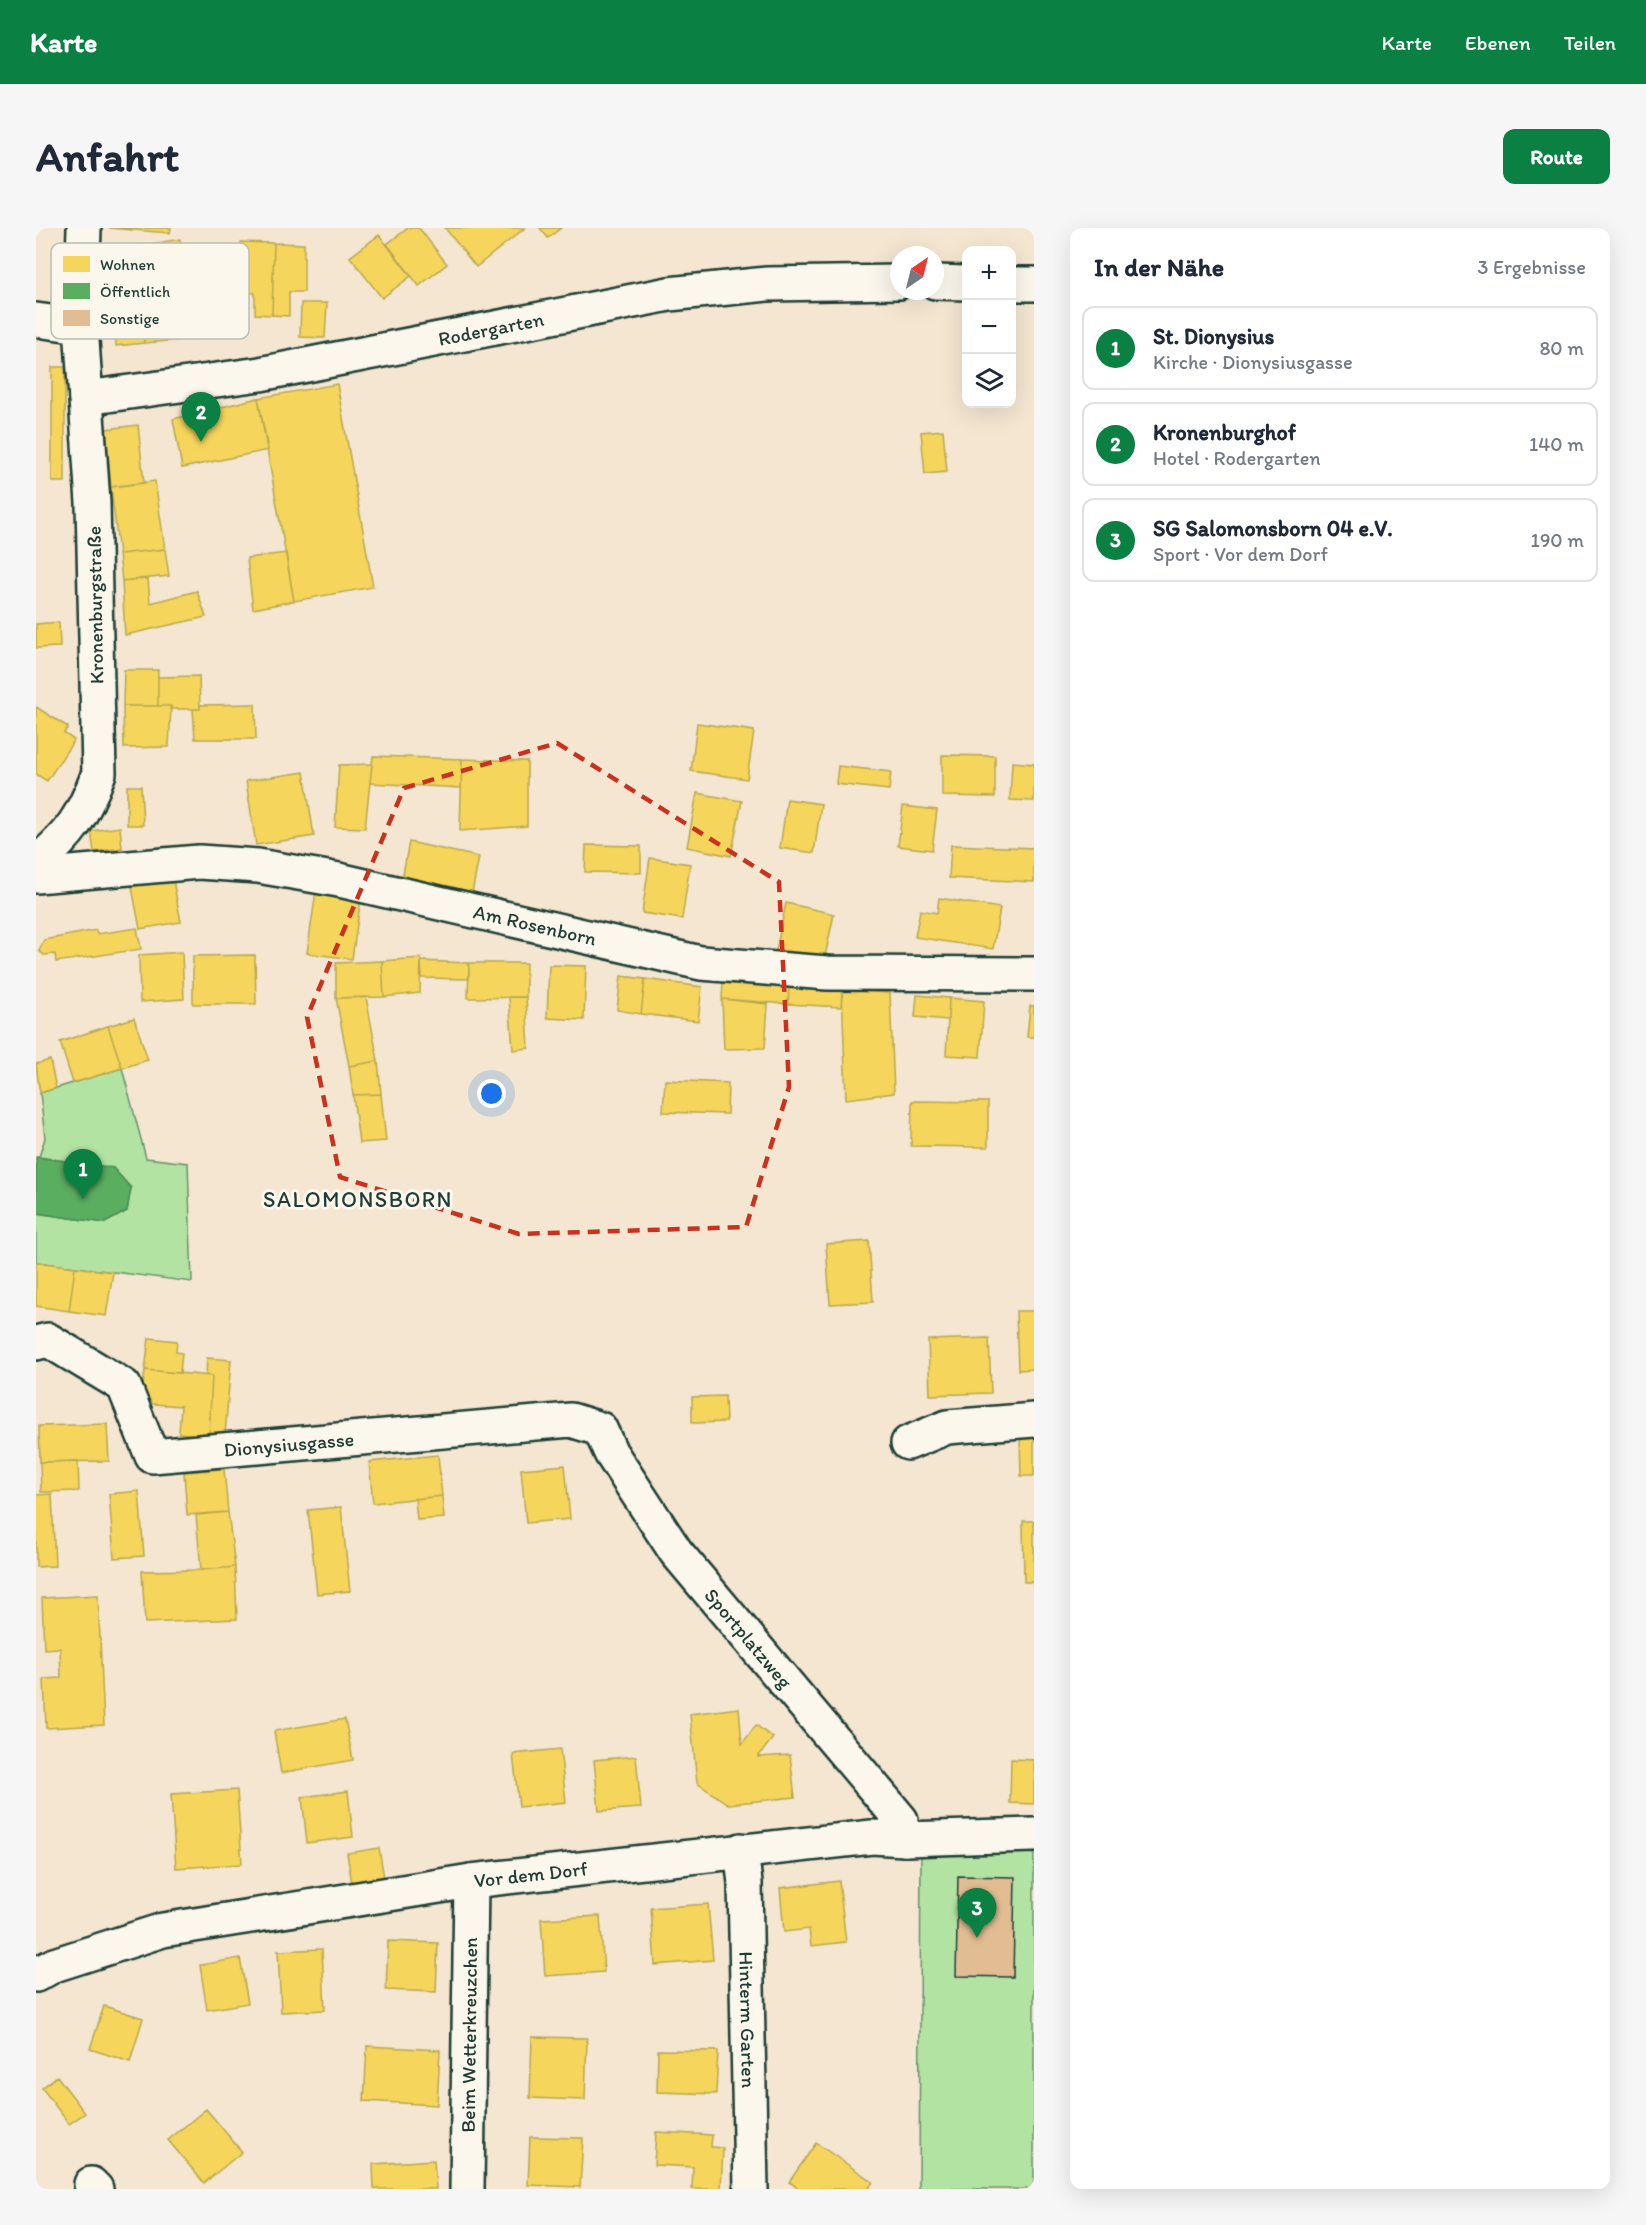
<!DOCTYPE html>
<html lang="de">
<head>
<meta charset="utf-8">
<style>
	:root { --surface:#fff; --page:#f6f6f7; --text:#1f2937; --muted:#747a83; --line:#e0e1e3; --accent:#0b8043 }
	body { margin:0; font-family:Itim,sans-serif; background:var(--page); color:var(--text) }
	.controls { position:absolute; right:18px; top:18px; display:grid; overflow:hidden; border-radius:12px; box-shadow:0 6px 24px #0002 }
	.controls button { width:54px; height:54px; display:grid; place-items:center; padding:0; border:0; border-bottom:2px solid var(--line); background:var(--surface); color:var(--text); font:30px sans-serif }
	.compass { position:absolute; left:854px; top:18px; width:54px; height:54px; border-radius:50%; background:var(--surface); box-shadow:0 6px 24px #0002; rotate:35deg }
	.you { position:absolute; left:456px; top:866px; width:21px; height:21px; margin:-15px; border:4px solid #fff; border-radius:50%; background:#1a73e8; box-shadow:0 0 0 9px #1a73e833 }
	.badge { display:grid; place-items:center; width:39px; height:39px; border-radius:50%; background:var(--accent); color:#fff; font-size:20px; font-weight:700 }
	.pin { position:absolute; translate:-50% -50px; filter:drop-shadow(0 2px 3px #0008) }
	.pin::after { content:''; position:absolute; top:32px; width:21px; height:18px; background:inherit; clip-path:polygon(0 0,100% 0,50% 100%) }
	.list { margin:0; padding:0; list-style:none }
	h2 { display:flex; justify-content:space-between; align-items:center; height:78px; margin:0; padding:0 24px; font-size:26px }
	h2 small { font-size:20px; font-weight:400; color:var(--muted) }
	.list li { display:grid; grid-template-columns:39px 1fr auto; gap:18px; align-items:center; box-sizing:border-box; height:84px; margin:0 12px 12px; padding:0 12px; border:2px solid var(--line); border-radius:12px }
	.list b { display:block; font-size:22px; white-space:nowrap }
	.list p { margin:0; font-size:20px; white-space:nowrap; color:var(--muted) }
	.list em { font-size:20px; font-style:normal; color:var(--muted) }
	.icon { flex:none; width:33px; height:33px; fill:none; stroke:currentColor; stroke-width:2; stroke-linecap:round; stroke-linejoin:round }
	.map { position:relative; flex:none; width:998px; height:1961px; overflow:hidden; border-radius:12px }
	header { display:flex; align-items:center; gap:36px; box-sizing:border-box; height:84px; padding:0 30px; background:var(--accent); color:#fff }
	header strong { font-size:28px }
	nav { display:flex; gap:33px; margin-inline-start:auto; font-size:21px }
	.intro { display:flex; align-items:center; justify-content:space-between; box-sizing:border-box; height:144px; padding:0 36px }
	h1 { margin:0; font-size:42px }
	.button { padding:15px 27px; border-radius:12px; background:var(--accent); color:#fff; font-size:21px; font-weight:700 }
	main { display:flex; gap:36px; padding:0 36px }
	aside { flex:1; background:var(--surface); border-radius:12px; box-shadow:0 6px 24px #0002 }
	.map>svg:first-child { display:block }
</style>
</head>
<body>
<header>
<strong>Karte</strong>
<nav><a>Karte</a><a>Ebenen</a><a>Teilen</a></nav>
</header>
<div class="intro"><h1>Anfahrt</h1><a class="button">Route</a></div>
<main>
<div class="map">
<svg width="998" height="1961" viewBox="0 0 998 1961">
	<rect width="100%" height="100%" fill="#f4e6d1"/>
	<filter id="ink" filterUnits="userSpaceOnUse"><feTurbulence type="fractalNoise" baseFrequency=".0167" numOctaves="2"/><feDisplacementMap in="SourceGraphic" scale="12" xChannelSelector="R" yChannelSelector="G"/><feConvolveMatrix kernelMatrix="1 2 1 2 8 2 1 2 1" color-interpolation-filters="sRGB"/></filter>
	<g filter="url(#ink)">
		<!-- green -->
		<path fill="#b3e3a3" stroke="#69906c" stroke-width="1.5" d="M86 840 110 930 152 935 156 1054 0 1034V985L69 995 91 983 95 960 77 940 3 929 9 910 4 865Z
			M998 1621V1961H883L885 1622Z"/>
		<!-- homes -->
		<path fill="#f6d55c" stroke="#b6a750" stroke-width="1.5" d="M73 0H135L134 5Z
			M372 0H383L411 36 383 58 351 16Z
			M409 0H489L440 39Z
			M504 0H525L512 10Z
			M343 7 375 48 346 70 314 29Z
			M144 11 146 27 104 33 102 18Z
			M205 14 238 15 236 87 219 86V65L204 64Z
			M238 15 268 16V64H253V88L236 87Z
			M155 71 158 111 108 115 105 75Z
			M105 75 108 115 80 118 77 77Z
			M265 75H291L289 110 264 109Z
			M16 139H29V254H16Z
			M301 156 337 359 258 373 222 170Z
			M222 170 232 222 146 240 137 191Z
			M102 197 108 255 75 259 70 201Z
			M907 202 911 244 889 246 885 204Z
			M119 253 129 321 83 326 75 259Z
			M129 321 133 348 86 353 83 326Z
			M250 325 258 373 217 381 211 330Z
			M112 350 114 375 161 363 170 389 89 407 86 353Z
			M23 394 24 419 0 420V396Z
			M88 442H122V478H87Z
			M163 448 164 481H134L135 478H122V449Z
			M219 476 220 511H159L157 481H164V477Z
			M87 478H135L133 519 88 520Z
			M0 479 32 499 28 505 38 512 11 553 0 546Z
			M661 495 718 503 711 551 655 543Z
			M906 527 959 528V569L906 568Z
			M337 528 426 531 425 560 334 555Z
			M426 531 491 533V598L424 603Z
			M976 534 998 536V573L974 572Z
			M336 536 329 600 299 599 303 537Z
			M802 538 855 544 853 562 800 556Z
			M268 544 278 608 220 617 210 553Z
			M91 558H105L107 597H91Z
			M661 565 706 573 695 628 651 619Z
			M751 571 785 576 778 625 744 620Z
			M867 578 901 582 896 622 862 618Z
			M84 599 86 620 58 624 55 603Z
			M373 614 443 629 436 665 366 651Z
			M550 617 605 618V645L549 644Z
			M915 617 998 620V654L913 650Z
			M614 630 654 636 646 691 606 685Z
			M136 647 145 694 104 701 95 654Z
			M280 663 325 669 316 731 271 725Z
			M903 670 964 680 957 721 879 709 884 682 901 685Z
			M750 675 798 686 788 733 740 723Z
			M101 700 105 721 20 734 19 726 8 727 3 723 8 712 60 702 61 706Z
			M146 724 148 771 104 774 103 727Z
			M219 727 220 776H157V728Z
			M385 730 384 765 348 769 346 733Z
			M346 733 348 769 300 770V735Z
			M385 733 433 735V751L386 750Z
			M433 735H490V769L432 770Z
			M513 737 550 738 548 792 511 790Z
			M585 748 609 751 605 786 581 782Z
			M609 751 666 759 662 793 605 786Z
			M687 754 753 759 752 776 686 771Z
			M753 759 806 762 805 779 752 776Z
			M806 762 854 765 858 865 810 871Z
			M881 767 913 770 912 792 879 789Z
			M330 769 342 833 313 838 300 770Z
			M473 769H490L493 820 477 822Z
			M913 770 948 773 944 829 910 827Z
			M686 771 732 776 729 820 688 821Z
			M994 778H998V809H991Z
			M98 790 112 832 86 840 72 798Z
			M72 798 86 840 37 855 24 814Z
			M14 832 20 860 4 865 0 836Z
			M342 833 345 866 317 867 313 838Z
			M629 852 692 855 691 886 627 884Z
			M345 866 350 913 323 915 317 867Z
			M876 873 952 874V919L875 918Z
			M833 1013 837 1074 794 1076 790 1016Z
			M0 1034 39 1039 33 1083 0 1078Z
			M39 1039 77 1044 70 1088 33 1083Z
			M980 1083H998V1141L982 1142Z
			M113 1110 141 1113 140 1124 146 1125 144 1145 109 1142Z
			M953 1110 955 1165 894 1167 892 1112Z
			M171 1130 195 1132 189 1208H173L176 1148 170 1147Z
			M109 1142 176 1148 173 1208 143 1205 145 1178 117 1176 106 1164Z
			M689 1168 690 1194 656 1195V1169Z
			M71 1196 73 1233 4 1234 3 1198Z
			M998 1208V1248H985L984 1209Z
			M402 1227 406 1268 337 1275 333 1234Z
			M42 1233 43 1263 5 1264 4 1234Z
			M529 1237 534 1291 490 1295 485 1241Z
			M188 1241 192 1284 151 1287 148 1244Z
			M103 1263 108 1328 78 1330 73 1266Z
			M16 1266 19 1338 0 1339V1267Z
			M406 1268 408 1290 381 1292 379 1271Z
			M305 1279 314 1363 281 1366 272 1282Z
			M192 1284 199 1339 165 1342 160 1287Z
			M987 1293H998V1354H988Z
			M199 1339 201 1391 109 1395 106 1343 165 1342Z
			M62 1367 68 1497 10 1500 8 1451 25 1450 24 1420 8 1421 6 1370Z
			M703 1480 706 1516 720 1497 737 1510 722 1529 754 1527 759 1569 692 1576 661 1555 654 1486Z
			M309 1491 317 1532 245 1545 238 1503Z
			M524 1521 530 1574 483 1579 477 1526Z
			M600 1528 605 1580 563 1583 558 1532Z
			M975 1531 998 1532V1576L974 1575Z
			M201 1562 206 1636 140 1640 135 1566Z
			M312 1563 317 1609 271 1615 266 1569Z
			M343 1620 348 1650 316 1655 311 1625Z
			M803 1653 810 1714 775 1718 773 1701 748 1704 744 1660Z
			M672 1676 677 1732 619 1737 615 1680Z
			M564 1688 568 1744 509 1748 505 1691Z
			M352 1713 402 1715 400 1764 350 1762Z
			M286 1721 289 1782 245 1784 242 1723Z
			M204 1730 212 1775 171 1782 164 1737Z
			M68 1778 107 1790 94 1834 54 1821Z
			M496 1809 551 1810 549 1872 494 1870Z
			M331 1818 404 1822 401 1877 328 1873Z
			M622 1822 682 1823 680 1866 621 1864Z
			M21 1848 49 1885 33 1896 6 1860Z
			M170 1881 206 1924 168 1955 132 1912Z
			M620 1904 676 1907 675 1919 687 1920 685 1961H656L657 1939 618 1937Z
			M494 1909 547 1910 544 1959 492 1957Z
			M780 1915 837 1954 832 1961H764L753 1954Z
			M398 1932 400 1961H338L337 1936Z"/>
		<!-- public -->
		<path fill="#5aae61" stroke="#488c54" stroke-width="1.5" d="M0 929 77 940 95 960 91 983 69 995 0 985Z"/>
		<!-- building -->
		<path fill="#e2bd93" stroke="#1f3d34" stroke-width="1.5" d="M922 1648 979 1649 977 1749 920 1748Z"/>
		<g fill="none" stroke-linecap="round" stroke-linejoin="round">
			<!-- minor casing -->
			<g stroke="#1f3d34" stroke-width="38">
				<g id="minor">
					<path d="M899 54 930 55"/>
					<path d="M975 56H998"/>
					<path d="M0 92 45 98"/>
					<path id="s1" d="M50 170 224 146 633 66 731 56 863 54"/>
					<path d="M0 635C35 606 47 588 63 545L57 275 45 98 48 0"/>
					<path id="s2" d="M0 648 163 634 222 638 303 652 665 735 791 745 998 746"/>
					<path id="s3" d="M0 1115 12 1112 88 1158 116 1228 535 1192 564 1201 575 1225 640 1324 865 1592 869 1611"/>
					<path d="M872 1215 911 1199 998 1192"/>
					<path id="s4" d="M705 1622 709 1655 715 1961"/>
					<path id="s5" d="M0 1747 18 1737 127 1702 435 1653 836 1609 869 1611 998 1607"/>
					<path d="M55 1956 60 1961"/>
					<path id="s6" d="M431 1961 435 1653"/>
				</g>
			</g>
			<!-- minor -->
			<use href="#minor" stroke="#fbf7ec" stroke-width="33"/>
		</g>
	</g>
	<!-- marked area -->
	<path fill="none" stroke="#c8321e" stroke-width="4.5" stroke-dasharray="12 8" stroke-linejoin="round" d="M521 515 743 654 753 859 710 999 483 1006 304 949 271 789 368 560Z"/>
	<g text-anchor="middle" stroke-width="6" stroke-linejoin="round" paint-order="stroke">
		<!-- street labels -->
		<g font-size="20" fill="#1f3d34" stroke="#fbf7ec">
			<text dy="7" stroke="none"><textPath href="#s1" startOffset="411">Rodergarten</textPath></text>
			<text transform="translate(59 377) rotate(-91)" y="7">Kronenburgstraße</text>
			<text dy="7" stroke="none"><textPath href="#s2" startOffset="506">Am Rosenborn</textPath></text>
			<text dy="7" stroke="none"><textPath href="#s3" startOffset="314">Dionysiusgasse</textPath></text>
			<text dy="7" stroke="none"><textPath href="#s3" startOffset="885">Sportplatzweg</textPath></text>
			<text dy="7" stroke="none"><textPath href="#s5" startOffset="507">Vor dem Dorf</textPath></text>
			<text dy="7" stroke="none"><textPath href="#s4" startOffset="170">Hinterm Garten</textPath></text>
			<text dy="7" stroke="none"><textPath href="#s6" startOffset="154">Beim Wetterkreuzchen</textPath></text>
		</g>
		<!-- quarter labels -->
		<g font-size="22" letter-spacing="1.5" fill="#1f3d34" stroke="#fbf7ec">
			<text x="322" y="979">SALOMONSBORN</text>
		</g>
	</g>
	<!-- legend -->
	<rect x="15" y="15" width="198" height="96" rx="9" fill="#fbf7ec" stroke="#b9bfb5" stroke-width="1.5"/>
	<rect x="27" y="28" width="27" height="16" fill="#f6d55c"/>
	<rect x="27" y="55" width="27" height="16" fill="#5aae61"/>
	<rect x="27" y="82" width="27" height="16" fill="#e2bd93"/>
	<g font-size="16" fill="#1f3d34">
		<text x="64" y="42">Wohnen</text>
		<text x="64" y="69">Öffentlich</text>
		<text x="64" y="96">Sonstige</text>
	</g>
</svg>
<div class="controls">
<button>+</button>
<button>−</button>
<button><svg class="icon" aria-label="layers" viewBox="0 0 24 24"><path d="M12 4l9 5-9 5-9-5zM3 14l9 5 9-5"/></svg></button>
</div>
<svg class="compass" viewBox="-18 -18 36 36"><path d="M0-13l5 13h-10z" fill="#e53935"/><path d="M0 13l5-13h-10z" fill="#747a83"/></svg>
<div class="you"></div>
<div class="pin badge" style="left:47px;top:971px">1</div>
<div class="pin badge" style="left:165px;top:214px">2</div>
<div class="pin badge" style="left:941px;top:1710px">3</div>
</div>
<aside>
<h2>In der Nähe<small>3 Ergebnisse</small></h2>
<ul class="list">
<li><span class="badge">1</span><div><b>St. Dionysius</b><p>Kirche · Dionysiusgasse</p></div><em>80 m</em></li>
<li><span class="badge">2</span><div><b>Kronenburghof</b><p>Hotel · Rodergarten</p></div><em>140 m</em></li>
<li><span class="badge">3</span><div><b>SG Salomonsborn 04 e.V.</b><p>Sport · Vor dem Dorf</p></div><em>190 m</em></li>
</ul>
</aside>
</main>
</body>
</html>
